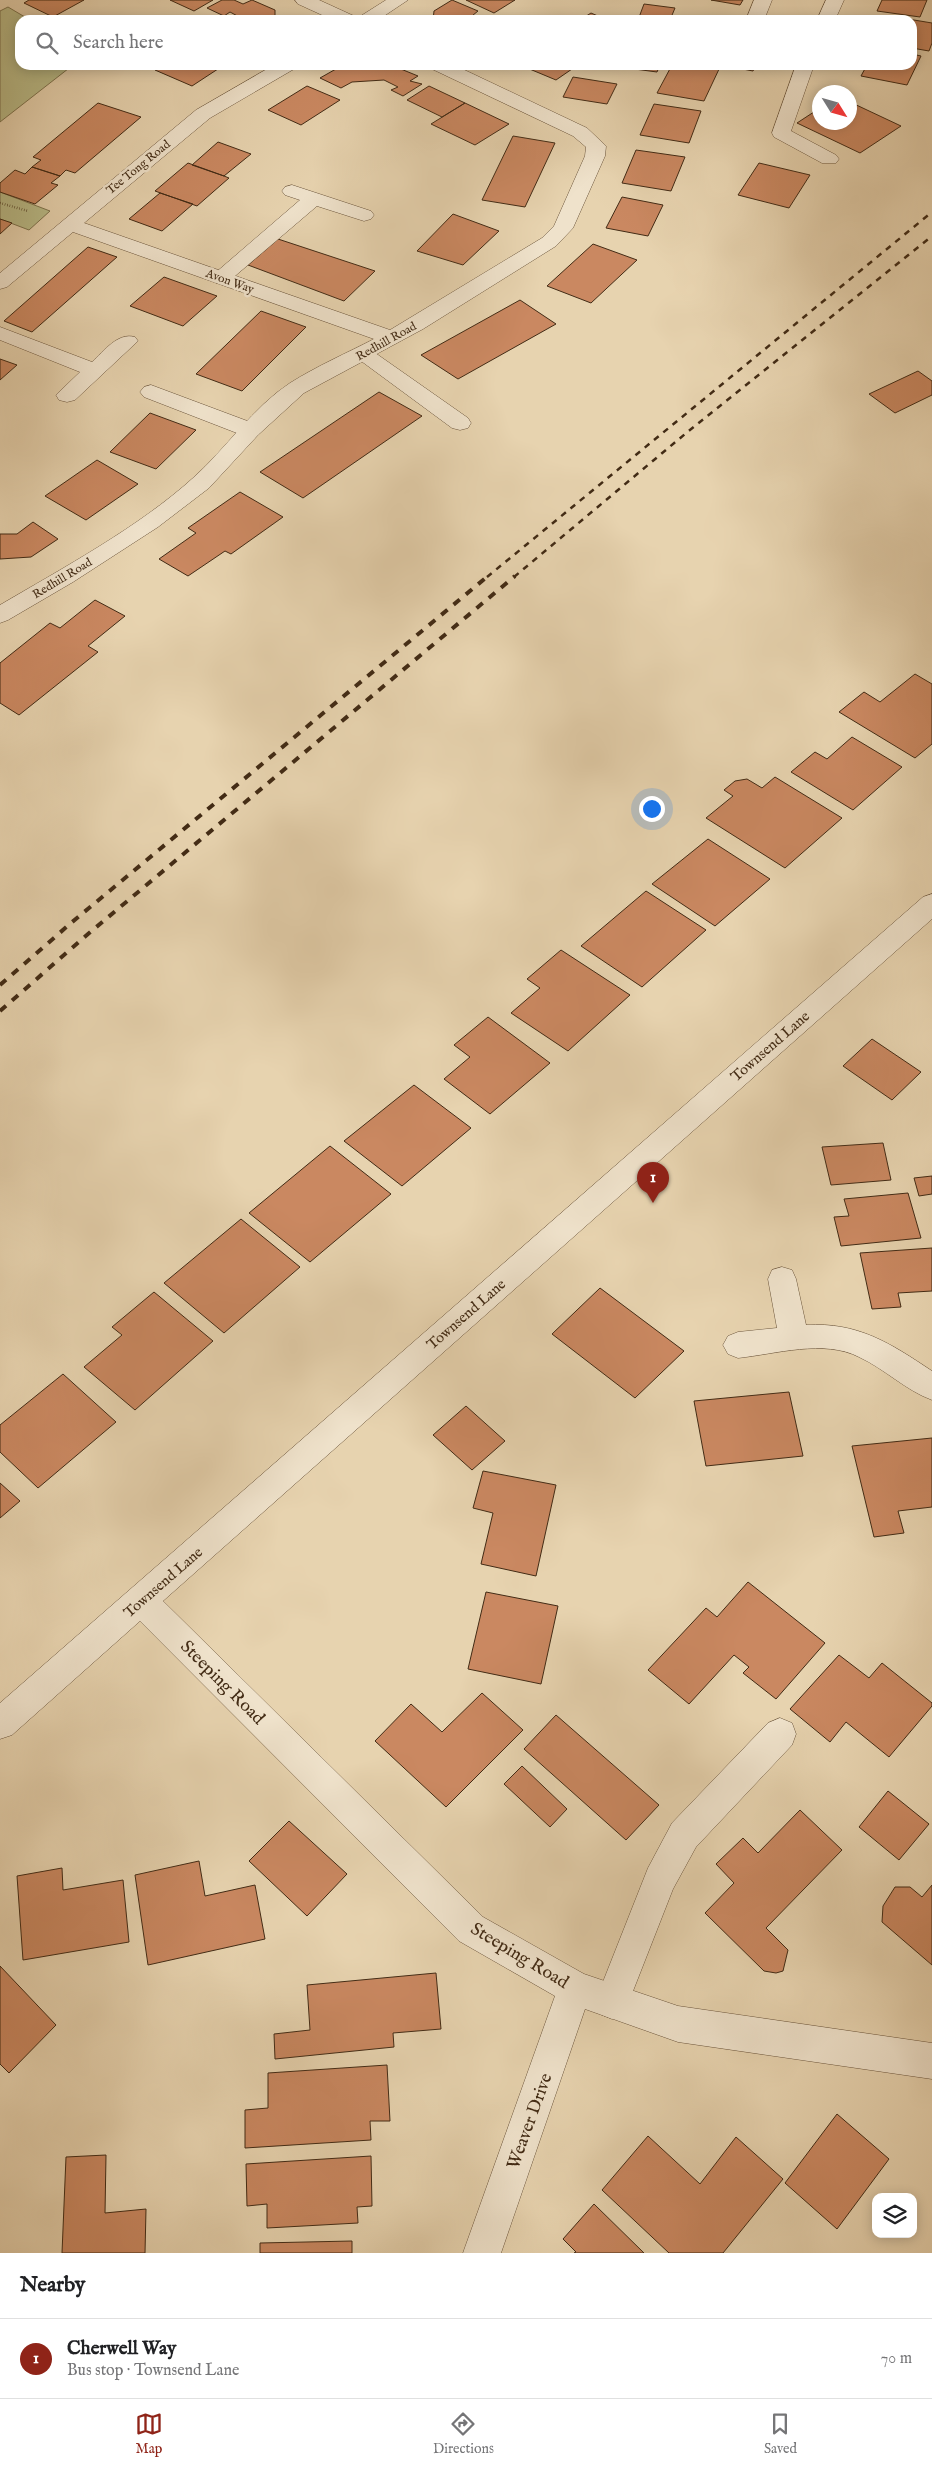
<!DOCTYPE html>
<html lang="en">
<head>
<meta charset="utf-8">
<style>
	:root { --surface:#fff; --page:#f2f2f2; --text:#202124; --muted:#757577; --line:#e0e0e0; --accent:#8f2418 }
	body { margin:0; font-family:"IM FELL English",serif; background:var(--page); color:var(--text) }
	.controls { position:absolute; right:15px; bottom:15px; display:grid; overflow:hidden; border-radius:10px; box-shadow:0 2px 12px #0003 }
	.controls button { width:45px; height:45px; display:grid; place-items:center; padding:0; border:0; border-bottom:1px solid var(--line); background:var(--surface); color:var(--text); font:25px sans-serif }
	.compass { position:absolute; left:812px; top:85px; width:45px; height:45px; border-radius:50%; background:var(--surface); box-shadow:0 2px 12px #0003; rotate:127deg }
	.you { position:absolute; left:651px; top:808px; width:18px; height:18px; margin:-12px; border:4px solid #fff; border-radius:50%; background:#1a73e8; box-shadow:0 0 0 8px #1a73e833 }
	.badge { display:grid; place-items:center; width:32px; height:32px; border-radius:50%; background:var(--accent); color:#fff; font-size:16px; font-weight:700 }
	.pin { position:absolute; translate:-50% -41px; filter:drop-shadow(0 1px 2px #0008) }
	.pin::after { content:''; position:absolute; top:26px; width:18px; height:15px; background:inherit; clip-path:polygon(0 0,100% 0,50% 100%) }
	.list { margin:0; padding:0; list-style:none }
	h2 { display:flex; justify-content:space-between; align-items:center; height:65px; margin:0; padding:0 20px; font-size:21px }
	h2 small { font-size:16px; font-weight:400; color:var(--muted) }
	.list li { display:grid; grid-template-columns:32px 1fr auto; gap:15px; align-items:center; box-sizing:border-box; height:80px; padding:0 20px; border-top:1px solid var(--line) }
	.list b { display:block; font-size:19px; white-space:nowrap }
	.list p { margin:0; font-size:16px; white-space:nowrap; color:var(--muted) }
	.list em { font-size:16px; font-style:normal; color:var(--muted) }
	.icon { flex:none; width:28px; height:28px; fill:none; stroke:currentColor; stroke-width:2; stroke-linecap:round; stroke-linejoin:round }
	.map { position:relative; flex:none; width:932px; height:2253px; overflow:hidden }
	.search { position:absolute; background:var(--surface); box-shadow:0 2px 12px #0003; left:15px; right:15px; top:15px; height:55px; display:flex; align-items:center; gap:12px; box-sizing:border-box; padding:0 18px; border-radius:15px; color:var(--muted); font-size:19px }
	.sheet { height:145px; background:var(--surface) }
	nav { display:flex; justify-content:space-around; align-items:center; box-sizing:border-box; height:70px; border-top:1px solid var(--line); background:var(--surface); font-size:14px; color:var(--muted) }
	nav a { display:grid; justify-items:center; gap:2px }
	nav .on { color:var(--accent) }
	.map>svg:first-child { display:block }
</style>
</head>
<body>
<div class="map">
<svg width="932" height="2253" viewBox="0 0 932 2253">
	<rect width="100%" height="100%" fill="#e7d3af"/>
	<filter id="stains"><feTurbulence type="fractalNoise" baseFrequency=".004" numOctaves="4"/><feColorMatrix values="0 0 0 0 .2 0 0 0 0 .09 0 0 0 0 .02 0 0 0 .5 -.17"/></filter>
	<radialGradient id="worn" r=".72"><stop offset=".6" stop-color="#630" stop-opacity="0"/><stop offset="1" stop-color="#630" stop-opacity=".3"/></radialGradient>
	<!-- green -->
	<path fill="#b9bb88" stroke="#7e734e" d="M8 7 30 20H20V65H73L0 122V11Z
		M0 192 50 211 29 230 0 219Z"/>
	<!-- building -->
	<path fill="#ca8861" stroke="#422b15" d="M29 0H84L53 17 24 3Z
		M170 0H213L194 11Z
		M222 0H234L243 4 252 0 275 10V20H245L230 12 224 16 207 8Z
		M452 0 478 11 467 20H433L434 11Z
		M466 0H515L494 13Z
		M711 0H743L740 5Z
		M882 0H927L920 17 877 11Z
		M644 4 675 8 670 20H638Z
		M591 13 607 20H580Z
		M890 16 932 23V43L929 51 912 48V20H889Z
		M912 54 921 56 907 85 861 76 867 65H912Z
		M162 65H224L192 86 155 70Z
		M343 65H391L418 76 410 81 422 84 403 96 391 90 398 87 384 80 352 82 341 88 320 78Z
		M520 65H563L572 69 556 80Z
		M629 65H660L657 72 627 68Z
		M672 65H706L720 67 704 101 657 93Z
		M722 65H756L753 71Z
		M573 77 617 84 607 104 563 97Z
		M307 86 340 100 301 125 268 110Z
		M429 86 465 103 442 117 407 100Z
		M850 102 901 126 860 153 797 123 820 108V122H850Z
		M98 103 141 117 75 173 66 170 60 176 32 167 41 160 33 157Z
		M465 103 509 124 475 145 431 124Z
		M654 104 701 111 689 143 640 135Z
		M513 136 555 143 525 207 482 200Z
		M218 142 251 154 224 176 192 165Z
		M636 150 685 157 671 191 622 183Z
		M188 163 224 176 229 178 197 206 155 191Z
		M759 163 810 175 789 208 738 195Z
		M32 167 60 176 51 183 58 185 35 204 0 192V183L15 170 25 174Z
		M160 193 193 204 162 231 129 219Z
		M622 197 663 205 648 236 606 228Z
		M453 214 499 231 463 265 417 251Z
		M0 219 12 223 0 234Z
		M278 239 375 271 344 301 248 265Z
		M593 244 637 260 591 303 547 286Z
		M88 247 117 257 32 332 4 321Z
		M164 277 217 296 183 326 130 306Z
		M520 300 556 324 458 379 421 355Z
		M261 311 306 327 242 391 196 374Z
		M0 359 17 365 0 380Z
		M918 371 932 381V395L895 413 869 394Z
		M379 392 422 416 303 498 260 472Z
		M150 413 196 430 156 469 110 452Z
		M97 460 138 484 86 520 45 496Z
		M240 492 283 517 231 554 225 551 188 576 159 559 196 533 188 528Z
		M33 522 58 539 31 557 0 559V534H17Z
		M95 600 125 616 88 646 98 652 19 715 0 703V663L50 623 60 628Z
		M915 674 932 684V744L915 758 839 712 864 692 880 702Z
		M852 737 902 767 853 810 791 772 815 752 827 759Z
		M775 777 842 818 785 868 706 818 733 796 724 790 735 781 747 779 762 788Z
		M708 839 770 879 715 926 652 884Z
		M646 891 706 930 642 987 581 946Z
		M561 950 630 995 568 1051 511 1013 540 988 527 979Z
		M488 1017 550 1063 490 1114 444 1079 470 1057 454 1045Z
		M872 1039 921 1072 892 1100 843 1066Z
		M414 1085 471 1128 402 1186 344 1141Z
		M883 1143 891 1180 831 1185 822 1147Z
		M330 1146 391 1194 310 1262 249 1213Z
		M932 1176V1194L919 1196 914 1178Z
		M908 1193 921 1238 841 1246 834 1217 849 1216 844 1199Z
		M241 1219 300 1267 224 1333 164 1283Z
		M932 1248V1291L898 1293 901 1307 872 1309 860 1253Z
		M600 1288 684 1351 635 1398 552 1334Z
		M154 1292 213 1341 135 1410 84 1367 122 1335 112 1327Z
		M63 1374 116 1422 38 1488 0 1452V1425Z
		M789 1392 803 1456 706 1466 694 1401Z
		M466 1406 505 1441 472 1470 433 1435Z
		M932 1438V1507L898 1511 904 1533 874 1537 852 1446Z
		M483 1471 556 1485 536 1576 481 1564 493 1513 473 1508Z
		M0 1483 20 1501 0 1518Z
		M748 1582 825 1643 776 1699 743 1673 749 1667 734 1655 689 1704 648 1670 706 1608 717 1617Z
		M486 1592 558 1606 541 1684 468 1669Z
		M839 1655 869 1678 882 1663 932 1703V1706L889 1757 846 1722 830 1742 790 1709Z
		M482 1693 523 1730 446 1807 375 1741 411 1704 442 1732Z
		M556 1715 659 1805 626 1840 524 1749Z
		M522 1766 567 1809 550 1827 504 1784Z
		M888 1791 929 1824 899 1860 859 1827Z
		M800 1810 842 1850 766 1928 788 1950 783 1971 776 1973 764 1971 705 1913 734 1883 716 1864 743 1838 758 1853Z
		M289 1821 347 1874 307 1916 249 1861Z
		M199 1861 205 1896 255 1885 265 1939 148 1965 135 1875Z
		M62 1868 63 1890 123 1880 129 1942 23 1960 17 1876Z
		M932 1885V1965L882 1922 883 1906 895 1887H910L922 1897Z
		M0 1966 56 2025 9 2073 0 2064Z
		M436 1973 441 2029 393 2033 394 2047 275 2059 274 2034 310 2030 307 1985Z
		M387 2065 390 2121H370L371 2140 245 2148V2110L268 2108V2073Z
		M837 2114 889 2159 837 2229 785 2183Z
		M648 2136 700 2184 736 2137 783 2179 723 2253H669L602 2190Z
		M106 2155 105 2213 146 2209 145 2253H62L66 2157Z
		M371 2156 372 2206 357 2207 358 2223 267 2228V2204L247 2206 246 2164Z
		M594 2204 644 2253H574L576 2252 563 2239Z
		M352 2241V2253H260V2243Z"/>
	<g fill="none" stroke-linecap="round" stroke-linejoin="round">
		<!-- lane casing -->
		<g stroke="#6b553c" stroke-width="1">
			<path id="lane" d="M796 65H814L791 131 836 155 839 159 836 163H822L774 137 772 133Z
				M292 185 371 211 374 215 371 219 364 221 317 206 228 282 221 284 214 282 211 278 214 274 300 200 285 195 282 191 285 187Z
				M0 327 92 362C104 351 118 332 135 337L138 341 75 400 67 402 59 400 56 395 80 372 0 340Z
				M364 348 371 350 468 418 471 423 468 428 460 430 452 428 357 358 354 354 357 350Z
				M151 385 258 425 261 430 258 435 250 437 242 435 144 397 140 392 144 387Z
				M780 1718 792 1723 796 1734 792 1745 696 1847 673 1889 624 2014 612 2019 600 2014 595 2002 648 1868 672 1823 768 1723Z"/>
		</g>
		<!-- street casing -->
		<g stroke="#6b553c" stroke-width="1">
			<path id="street" d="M295 0H319L354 16 356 19 386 0H408L378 20H333L298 4Z
				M754 0H772L764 20H746Z
				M826 0H844L835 20H817Z
				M274 65H296L294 69 210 118 84 223 390 330 542 238 554 226 585 156 586 147 573 136 432 69 430 65H454L587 128 606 146 605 156 573 228 556 246 423 329 304 393 258 435 209 488 158 527 73 582 8 620 0 623V605C63 568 139 527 193 478 226 449 253 407 290 383 317 366 347 353 374 339L73 232 7 287 0 289V273L196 110Z
				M932 894V919L163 1601 483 1917 584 1974 678 2006 932 2043V2079L678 2042 585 2009 501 2253H463L555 1996 459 1941 140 1621 12 1735 0 1739V1703L923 897Z
				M782 1267 792 1270 796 1279 806 1325C858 1322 890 1343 932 1371V1400C905 1390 885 1369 859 1357 824 1339 776 1354 738 1358L728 1354 723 1345 728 1336 738 1332 777 1328 768 1279 772 1270Z"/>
		</g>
		<!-- path -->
		<path stroke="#422b15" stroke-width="2.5" stroke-dasharray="0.5 2" stroke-linecap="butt" d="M0 203 28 211"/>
		<!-- lane -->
		<use href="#lane" fill="#efe2cb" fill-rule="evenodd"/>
		<!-- street -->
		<use href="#street" fill="#efe2cb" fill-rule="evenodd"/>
		<!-- rail-far1 -->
		<path stroke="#422b15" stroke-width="2.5" stroke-dasharray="6 6" stroke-linecap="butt" d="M487 577 932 212
			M514 577 685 434 932 236"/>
		<!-- rail -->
		<path stroke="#422b15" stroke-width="4" stroke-dasharray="8 8" stroke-linecap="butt" d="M0 985 71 923 488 576
			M0 1011 88 934 515 576"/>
	</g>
	<g text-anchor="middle" stroke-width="5" stroke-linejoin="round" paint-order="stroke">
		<!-- far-street labels -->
		<g font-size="12" fill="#422b15" stroke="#efe2cb">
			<text transform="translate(138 167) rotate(-39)" y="4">Tee Tong Road</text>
			<text transform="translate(230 281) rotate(20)" y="4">Avon Way</text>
			<text transform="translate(386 341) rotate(-29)" y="4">Redhill Road</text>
			<text transform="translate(62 578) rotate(-31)" y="4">Redhill Road</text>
		</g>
		<!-- street labels -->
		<g font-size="15" fill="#422b15" stroke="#efe2cb">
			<text transform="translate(770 1046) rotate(-41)" y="5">Townsend Lane</text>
			<text transform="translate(466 1314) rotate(-41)" y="5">Townsend Lane</text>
			<text transform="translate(163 1582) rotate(-41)" y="5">Townsend Lane</text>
		</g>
		<!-- near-street labels -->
		<g font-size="18" fill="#422b15" stroke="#efe2cb">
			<text transform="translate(223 1682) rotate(45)" y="6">Steeping Road</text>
			<text transform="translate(520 1955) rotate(31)" y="6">Steeping Road</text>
			<text transform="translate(529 2121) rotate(-70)" y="6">Weaver Drive</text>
		</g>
	</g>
	<rect width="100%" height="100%" filter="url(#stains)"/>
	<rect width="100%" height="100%" fill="url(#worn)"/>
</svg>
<div class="controls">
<button><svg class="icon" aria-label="layers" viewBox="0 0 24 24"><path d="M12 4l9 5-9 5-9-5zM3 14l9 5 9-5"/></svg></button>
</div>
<svg class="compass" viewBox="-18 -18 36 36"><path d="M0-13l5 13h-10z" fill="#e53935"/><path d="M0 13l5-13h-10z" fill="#757577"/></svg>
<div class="you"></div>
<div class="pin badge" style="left:653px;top:1203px">1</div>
<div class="search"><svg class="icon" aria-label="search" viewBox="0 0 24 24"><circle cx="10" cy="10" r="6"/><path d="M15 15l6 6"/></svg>Search here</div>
</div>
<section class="sheet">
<h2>Nearby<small></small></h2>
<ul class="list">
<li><span class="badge">1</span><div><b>Cherwell Way</b><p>Bus stop · Townsend Lane</p></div><em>70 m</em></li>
</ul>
</section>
<nav>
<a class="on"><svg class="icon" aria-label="map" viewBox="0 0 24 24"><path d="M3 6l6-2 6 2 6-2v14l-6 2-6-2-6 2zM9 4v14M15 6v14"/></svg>Map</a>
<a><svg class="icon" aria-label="directions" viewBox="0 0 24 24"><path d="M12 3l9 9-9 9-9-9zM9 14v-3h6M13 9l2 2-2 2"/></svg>Directions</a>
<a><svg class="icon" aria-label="saved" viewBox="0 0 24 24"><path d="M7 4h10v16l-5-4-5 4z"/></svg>Saved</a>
</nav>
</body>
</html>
